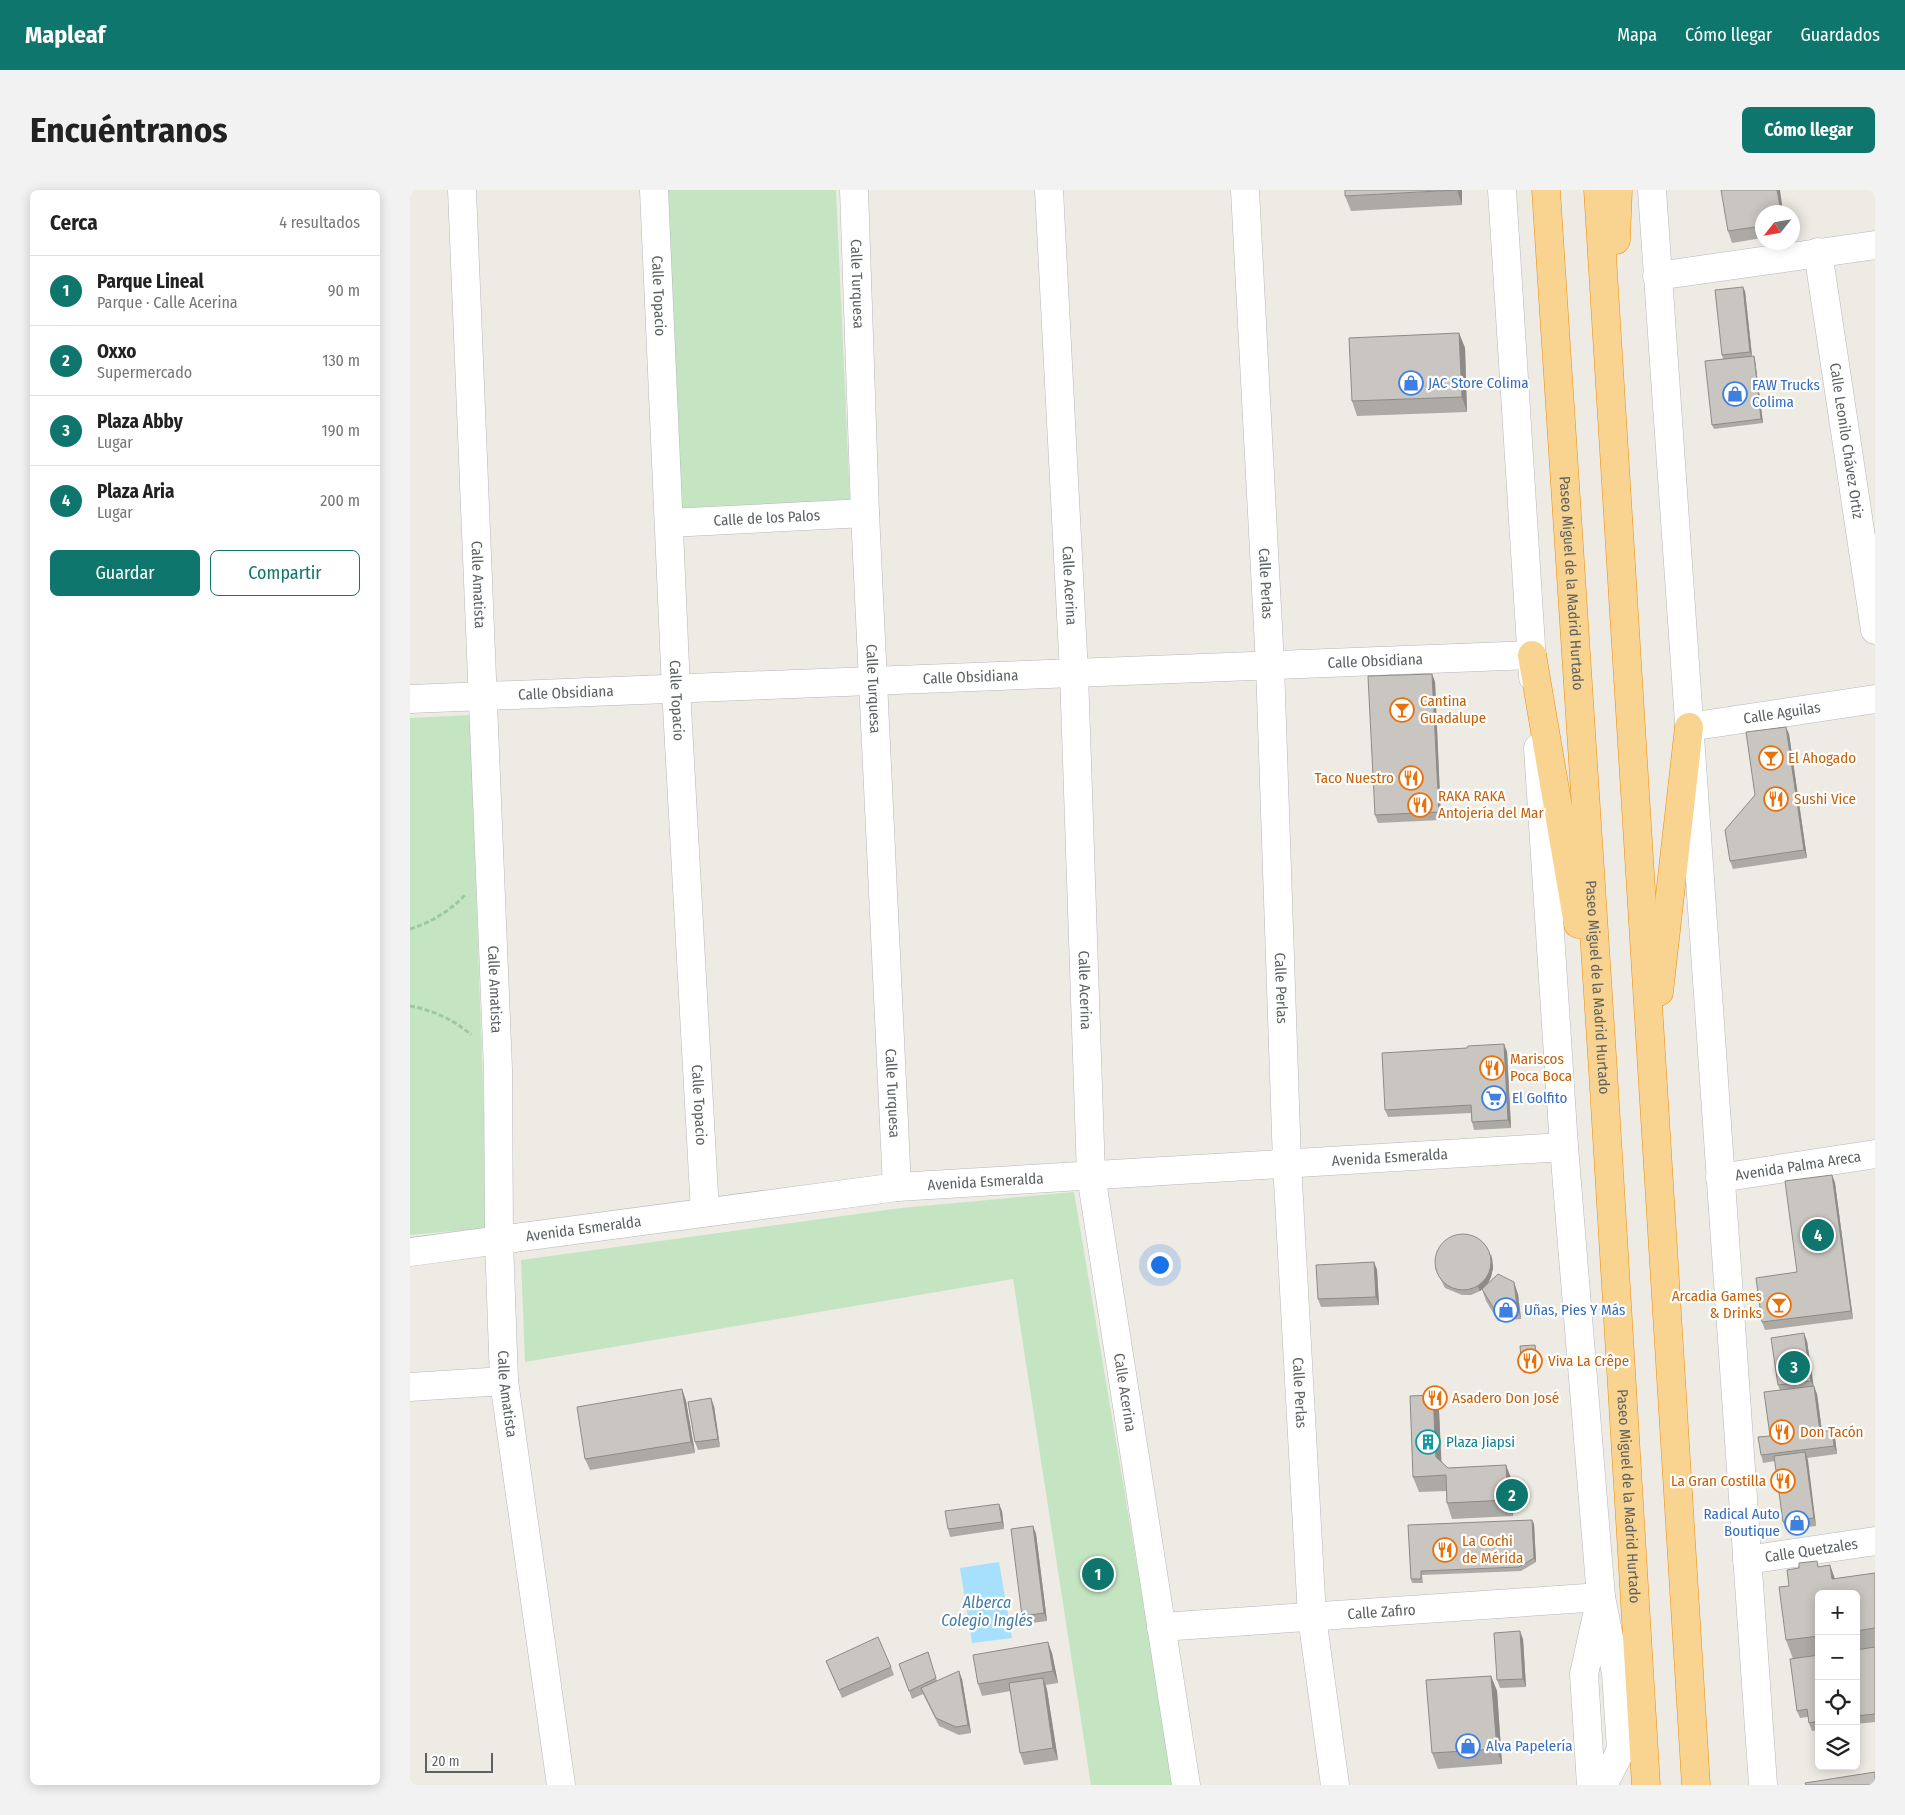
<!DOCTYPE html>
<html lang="es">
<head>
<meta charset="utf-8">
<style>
	:root { --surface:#fff; --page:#f2f2f2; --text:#222; --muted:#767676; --line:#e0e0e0; --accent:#0f766e }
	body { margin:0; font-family:"Fira Sans Condensed",sans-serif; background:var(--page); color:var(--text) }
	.controls { position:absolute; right:15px; bottom:15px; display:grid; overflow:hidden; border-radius:8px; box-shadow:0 2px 12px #0003 }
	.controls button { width:45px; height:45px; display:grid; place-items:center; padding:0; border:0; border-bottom:1px solid var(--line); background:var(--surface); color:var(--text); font:25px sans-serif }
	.compass { position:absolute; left:1345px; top:15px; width:45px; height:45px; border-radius:50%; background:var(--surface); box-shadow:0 2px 12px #0003; rotate:239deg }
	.scale { position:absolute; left:15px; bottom:12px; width:68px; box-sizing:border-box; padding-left:5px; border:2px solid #5c6164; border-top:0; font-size:14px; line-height:18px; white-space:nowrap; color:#5c6164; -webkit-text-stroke:4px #fff; paint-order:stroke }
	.you { position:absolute; left:749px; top:1074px; width:18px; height:18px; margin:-12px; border:4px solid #fff; border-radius:50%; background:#1a73e8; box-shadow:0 0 0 8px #1a73e833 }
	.badge { display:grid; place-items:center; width:32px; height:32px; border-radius:50%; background:var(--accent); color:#fff; font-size:16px; font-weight:700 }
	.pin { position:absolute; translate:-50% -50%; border:2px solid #fff; box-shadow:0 1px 5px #0006 }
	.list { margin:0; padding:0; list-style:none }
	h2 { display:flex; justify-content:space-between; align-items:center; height:65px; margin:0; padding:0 20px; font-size:21px }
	h2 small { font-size:16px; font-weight:400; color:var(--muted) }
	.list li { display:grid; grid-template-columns:32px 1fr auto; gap:15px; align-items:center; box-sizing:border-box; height:70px; padding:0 20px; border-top:1px solid var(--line) }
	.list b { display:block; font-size:19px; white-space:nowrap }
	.list p { margin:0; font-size:16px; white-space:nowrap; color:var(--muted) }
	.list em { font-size:16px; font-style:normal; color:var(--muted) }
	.actions { display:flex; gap:10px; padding:15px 20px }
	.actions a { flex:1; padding:11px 0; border:1px solid var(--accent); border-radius:8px; text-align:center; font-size:18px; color:var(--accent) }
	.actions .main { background:var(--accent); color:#fff }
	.icon { flex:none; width:28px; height:28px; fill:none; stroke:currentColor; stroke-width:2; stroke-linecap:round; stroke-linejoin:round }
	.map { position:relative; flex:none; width:1465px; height:1595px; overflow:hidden; border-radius:8px }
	header { display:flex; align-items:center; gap:30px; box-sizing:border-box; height:70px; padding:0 25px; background:var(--accent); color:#fff }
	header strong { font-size:24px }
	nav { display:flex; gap:28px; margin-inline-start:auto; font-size:18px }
	.intro { display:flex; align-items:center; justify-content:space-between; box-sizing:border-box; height:120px; padding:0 30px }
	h1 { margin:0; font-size:35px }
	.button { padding:12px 22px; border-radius:8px; background:var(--accent); color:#fff; font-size:18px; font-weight:700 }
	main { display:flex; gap:30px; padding:0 30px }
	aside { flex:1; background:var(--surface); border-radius:8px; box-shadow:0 2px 12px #0003 }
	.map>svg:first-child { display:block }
</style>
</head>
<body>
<header>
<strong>Mapleaf</strong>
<nav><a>Mapa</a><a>Cómo llegar</a><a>Guardados</a></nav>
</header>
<div class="intro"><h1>Encuéntranos</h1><a class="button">Cómo llegar</a></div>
<main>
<aside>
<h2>Cerca<small>4 resultados</small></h2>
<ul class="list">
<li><span class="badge">1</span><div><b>Parque Lineal</b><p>Parque · Calle Acerina</p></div><em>90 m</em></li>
<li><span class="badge">2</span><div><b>Oxxo</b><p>Supermercado</p></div><em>130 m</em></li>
<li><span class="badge">3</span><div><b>Plaza Abby</b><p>Lugar</p></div><em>190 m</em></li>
<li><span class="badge">4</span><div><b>Plaza Aria</b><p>Lugar</p></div><em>200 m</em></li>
</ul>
<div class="actions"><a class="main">Guardar</a><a>Compartir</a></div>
</aside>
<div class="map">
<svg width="1465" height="1595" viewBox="0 0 1465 1595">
	<rect width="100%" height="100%" fill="#eeebe4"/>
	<!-- green -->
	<path fill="#c5e5c2" d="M257 0H426L440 311 272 318Z
		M60 525 78 1038 0 1045V528Z
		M664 1002 764 1595H681L603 1089 115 1172 111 1070 491 1018Z"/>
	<!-- water -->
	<path fill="#a6e0fc" d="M589 1372 602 1448 562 1453 550 1378Z"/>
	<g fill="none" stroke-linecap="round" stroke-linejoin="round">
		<!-- minor casing -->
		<g stroke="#b5b7bb" stroke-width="29">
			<g id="minor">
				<path id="s1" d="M52 0 88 879 89 1050 94 1191 151 1595"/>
				<path id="s2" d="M244 0 266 499 295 1022"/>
				<path id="s3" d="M444 0 455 323 487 997"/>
				<path id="s4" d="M639 0 664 483 681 985 776 1595"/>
				<path id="s5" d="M835 0 860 475 877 973 902 1427 925 1595"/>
				<path d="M1092 0 1123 487"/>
				<path d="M1242 0 1353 1595"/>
				<path id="s6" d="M1408 62 1465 440"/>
				<path d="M1247 86 1465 55"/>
				<path id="s7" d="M259 333 455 323"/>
				<path id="s8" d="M0 509 1122 465"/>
				<path id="s9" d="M1279 537 1465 509"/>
				<path d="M1128 558 1154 957 1191 1407 1174 1484 1181 1595"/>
				<path id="s10" d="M1310 988 1465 964"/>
				<path id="s11" d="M0 1062 487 997 1154 957"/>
				<path d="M0 1197 94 1191"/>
				<path id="s12" d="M1337 1370 1465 1351"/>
				<path id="s13" d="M751 1437 1191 1407 1206 1483 1211 1560 1193 1595"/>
			</g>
		</g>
		<!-- highway casing -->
		<g stroke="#eb8c07" stroke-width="29">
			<g id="highway">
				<path id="s14" d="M1136 0 1193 881 1236 1595"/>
				<path d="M1188 0 1286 1595"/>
				<path d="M1206 50 1208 0"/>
				<path d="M1122 465 1168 734"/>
				<path d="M1249 802 1279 537"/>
			</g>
		</g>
		<!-- path -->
		<path stroke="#9cc8a4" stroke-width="3" stroke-dasharray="5 2.5" stroke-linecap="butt" d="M0 739C22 732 40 721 56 704
			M0 816C22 820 45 830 61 845"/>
		<!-- minor -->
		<use href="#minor" stroke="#fff" stroke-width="28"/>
		<!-- highway -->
		<use href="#highway" stroke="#f9d490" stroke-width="28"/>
	</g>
	<!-- wall -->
	<path fill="#adaaa6" d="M1052 0V15L941 21 935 6Z
		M1352 22V48L1322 53 1318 41Z
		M1335 101 1342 166H1344L1345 170 1353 233 1304 239 1302 235 1313 169 1312 165Z
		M1049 143 1055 158 1057 222 947 226 942 211Z
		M1022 484 1025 492 1031 630 968 633 965 625Z
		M1379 544 1397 668 1323 679 1320 671 1345 605Z
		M1094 854 1097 862 1101 938 1064 940 1062 932 1061 923 978 927 975 920 1057 858Z
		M1422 985 1425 993 1443 1129 1355 1140 1352 1132 1387 1082Z
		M1082 1068 1083 1078 1081 1087 1077 1095 1108 1104 1111 1129 1088 1131 1076 1111 1072 1099 1075 1096 1070 1101 1061 1105H1052L1035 1098 1025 1078Z
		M964 1072 967 1080 969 1115 911 1117 908 1109Z
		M1397 1151 1403 1196 1407 1204 1412 1241 1425 1248 1427 1264 1397 1268 1406 1336 1376 1340 1373 1332 1365 1271 1353 1273 1351 1265 1360 1246 1370 1200 1368 1195Z
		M1126 1159 1128 1182 1114 1183 1112 1179Z
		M272 1199 276 1211 285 1263 180 1280 175 1269Z
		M304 1216 310 1257 288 1260 285 1252Z
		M1029 1220 1031 1271 1038 1278 1096 1275 1102 1291 1103 1326 1042 1329 1037 1313 1036 1301 1009 1302 1003 1287Z
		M592 1321 594 1339 540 1347 538 1339Z
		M1122 1330 1124 1334 1126 1372 1111 1381 1012 1385 1013 1393H1002L1001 1389 998 1335Z
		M623 1336 626 1344 637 1431 615 1434 612 1426Z
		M1420 1375 1425 1389 1465 1383V1532L1446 1534V1404H1409V1540L1402 1541 1399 1533 1398 1527 1390 1528 1387 1521 1383 1469 1376 1450 1379 1396 1409 1377Z
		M1113 1449 1116 1497 1090 1498 1087 1490Z
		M518 1462 527 1491 552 1489 561 1543 549 1545 529 1536 513 1504 502 1509 489 1474Z
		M642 1463 648 1493 636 1495 637 1500 648 1570 614 1575 610 1563 601 1501 572 1506 568 1494Z
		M416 1471 481 1477 484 1485 432 1508Z
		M1081 1486 1087 1501 1092 1574 1028 1579 1022 1563Z"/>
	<!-- shaded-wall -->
	<path fill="#8d8b87" d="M1047 0H1052V15Z
		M1367 0H1370L1373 22H1371Z
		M1333 97 1335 101 1342 166 1340 162Z
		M1049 143 1055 158 1057 222 1052 207Z
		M1344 166 1345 170 1353 233 1351 229Z
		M1022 484 1025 492 1031 630 1029 622Z
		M1376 537 1379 544 1397 668 1394 660Z
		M1094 854 1097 862 1101 938 1098 930Z
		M1422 985 1425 993 1443 1129 1441 1121Z
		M1081 1064 1082 1068 1083 1078 1081 1087 1077 1095 1070 1101 1068 1097Z
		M964 1072 967 1080 969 1115 966 1107Z
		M1104 1092 1108 1104 1111 1129 1107 1117Z
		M1394 1143 1397 1151 1404 1198 1401 1191Z
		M1125 1155 1126 1159 1128 1182 1126 1178Z
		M1404 1196 1407 1204 1413 1249 1410 1242Z
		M272 1199 276 1211 285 1263 281 1252Z
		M1023 1205 1029 1220 1032 1282 1026 1267Z
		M301 1208 304 1216 310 1257 308 1249Z
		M1422 1240 1425 1248 1427 1264 1424 1256Z
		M1395 1262 1398 1270 1406 1336 1404 1328Z
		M1096 1275 1102 1291 1103 1326 1098 1310Z
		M589 1314 592 1321 594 1339 592 1332Z
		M1122 1330 1124 1334 1126 1372 1124 1368Z
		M623 1336 626 1344 637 1431 634 1423Z
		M1420 1375 1428 1398 1422 1389Z
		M1110 1441 1113 1449 1116 1497 1113 1489Z
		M638 1452 642 1463 648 1493 643 1481Z
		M549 1481 552 1489 561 1543 558 1535Z
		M1081 1486 1087 1501 1092 1574 1087 1559Z
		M633 1488 637 1500 648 1570 643 1558Z"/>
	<!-- building -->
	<path fill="#c9c6c1" stroke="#8d8b87" d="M935 0H1047L935 6Z
		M1311 0H1367L1371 22H1352V36L1318 41Z
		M1333 97 1340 162 1312 165 1305 100Z
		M1049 143 1052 207 942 211 939 148Z
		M1344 166 1351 229 1302 235 1295 171Z
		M1022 484 1029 622 965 625 958 486Z
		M1376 537 1394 660 1320 671 1315 640 1345 605 1336 542Z
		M1094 854 1098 930 1062 932 1061 915 975 920 972 863 1057 858 1058 856Z
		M1422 985 1441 1121 1352 1132 1346 1088 1387 1082 1375 991Z
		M1025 1072a28 28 0 1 1 56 0a28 28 0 1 1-56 0Z
		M964 1072 966 1107 908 1109 906 1075Z
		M1088 1084 1104 1092 1107 1117 1084 1119 1072 1099Z
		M1394 1143 1401 1191 1368 1195 1361 1148Z
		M1125 1155 1126 1178 1112 1179 1110 1156Z
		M1404 1196 1410 1242 1422 1240 1424 1256 1351 1265 1348 1247 1360 1246 1354 1202Z
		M272 1199 281 1252 175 1269 167 1217Z
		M1023 1205 1026 1267 1038 1278 1096 1275 1098 1310 1037 1313 1036 1285 1003 1287 1000 1206Z
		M301 1208 308 1249 285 1252 278 1212Z
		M1395 1262 1404 1328 1373 1332 1364 1266Z
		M589 1314 592 1332 538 1339 535 1321Z
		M1122 1330 1124 1368 1109 1377 1011 1381V1389H1001L998 1335Z
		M623 1336 634 1423 612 1426 601 1339Z
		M1407 1371 1408 1377 1420 1375 1422 1389 1465 1383V1438L1446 1441V1404H1409V1446L1376 1450 1369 1397 1379 1396 1377 1380 1389 1378V1373Z
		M1110 1441 1113 1489 1087 1490 1084 1443Z
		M468 1447 481 1477 429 1500 416 1471Z
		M638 1452 643 1481 568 1494 563 1465Z
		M1465 1457V1524L1446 1526V1460Z
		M518 1462 526 1488 499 1501 489 1474Z
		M1409 1465V1531L1399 1533 1397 1519 1387 1521 1380 1469Z
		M549 1481 558 1535 546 1537 526 1528 511 1498Z
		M1081 1486 1087 1559 1022 1563 1016 1490Z
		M633 1488 643 1558 610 1563 599 1493Z
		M1465 1582V1595H1396L1395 1593Z"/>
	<!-- icons -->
	<defs>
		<g id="shop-ring" transform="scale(1.25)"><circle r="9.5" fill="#fff" stroke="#3f7fe0" stroke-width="1.5"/><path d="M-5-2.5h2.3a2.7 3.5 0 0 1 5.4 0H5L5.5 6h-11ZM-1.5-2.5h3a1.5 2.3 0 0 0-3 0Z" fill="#3f7fe0"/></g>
		<g id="bar-ring" transform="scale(1.25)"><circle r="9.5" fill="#fff" stroke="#e8710a" stroke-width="1.5"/><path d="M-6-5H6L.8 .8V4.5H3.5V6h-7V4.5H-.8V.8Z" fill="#e8710a"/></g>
		<g id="restaurant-ring" transform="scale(1.25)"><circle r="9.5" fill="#fff" stroke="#e8710a" stroke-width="1.5"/><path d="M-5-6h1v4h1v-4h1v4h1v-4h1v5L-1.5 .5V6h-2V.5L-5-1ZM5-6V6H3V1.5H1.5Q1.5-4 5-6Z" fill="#e8710a"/></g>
		<g id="supermarket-ring" transform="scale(1.25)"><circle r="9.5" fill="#fff" stroke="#3f7fe0" stroke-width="1.5"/><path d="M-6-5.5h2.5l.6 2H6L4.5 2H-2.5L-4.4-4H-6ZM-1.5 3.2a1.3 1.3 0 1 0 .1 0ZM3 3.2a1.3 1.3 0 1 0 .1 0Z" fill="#3f7fe0"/></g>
		<g id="building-ring" transform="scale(1.25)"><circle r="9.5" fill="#fff" stroke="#0f9aa8" stroke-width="1.5"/><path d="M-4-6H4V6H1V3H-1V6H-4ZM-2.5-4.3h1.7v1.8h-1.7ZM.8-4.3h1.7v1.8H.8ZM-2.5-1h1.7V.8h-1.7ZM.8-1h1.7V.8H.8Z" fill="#0f9aa8"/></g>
	</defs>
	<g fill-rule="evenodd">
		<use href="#shop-ring" x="1001" y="193"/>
		<use href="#shop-ring" x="1325" y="204"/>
		<use href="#bar-ring" x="992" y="520"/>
		<use href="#bar-ring" x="1361" y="568"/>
		<use href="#restaurant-ring" x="1001" y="588"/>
		<use href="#restaurant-ring" x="1366" y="609"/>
		<use href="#restaurant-ring" x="1010" y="615"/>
		<use href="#restaurant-ring" x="1082" y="878"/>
		<use href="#supermarket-ring" x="1084" y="908"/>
		<use href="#bar-ring" x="1369" y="1115"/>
		<use href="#shop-ring" x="1096" y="1120"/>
		<use href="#restaurant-ring" x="1120" y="1171"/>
		<use href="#restaurant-ring" x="1025" y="1208"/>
		<use href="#restaurant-ring" x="1372" y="1242"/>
		<use href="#building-ring" x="1018" y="1252"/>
		<use href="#restaurant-ring" x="1373" y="1291"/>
		<use href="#shop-ring" x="1387" y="1333"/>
		<use href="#restaurant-ring" x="1035" y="1360"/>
		<use href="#shop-ring" x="1058" y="1556"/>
	</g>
	<g text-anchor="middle" stroke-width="4.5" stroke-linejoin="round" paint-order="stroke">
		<!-- street labels -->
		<g font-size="15" fill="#5c6164" stroke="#fff">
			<text dy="5" stroke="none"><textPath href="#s3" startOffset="94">Calle Turquesa</textPath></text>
			<text dy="5" stroke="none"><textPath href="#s2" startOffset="106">Calle Topacio</textPath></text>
			<text dy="5" stroke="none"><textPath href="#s6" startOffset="191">Calle Leonilo Chávez Ortiz</textPath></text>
			<text dy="5" stroke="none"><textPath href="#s7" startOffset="98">Calle de los Palos</textPath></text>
			<text dy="5" stroke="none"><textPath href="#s14" startOffset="394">Paseo Miguel de la Madrid Hurtado</textPath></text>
			<text dy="5" stroke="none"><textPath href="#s5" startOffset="394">Calle Perlas</textPath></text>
			<text dy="5" stroke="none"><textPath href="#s1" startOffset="395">Calle Amatista</textPath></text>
			<text dy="5" stroke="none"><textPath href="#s4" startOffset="396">Calle Acerina</textPath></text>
			<text dy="5" stroke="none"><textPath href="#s8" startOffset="966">Calle Obsidiana</textPath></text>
			<text dy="5" stroke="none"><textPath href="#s8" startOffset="561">Calle Obsidiana</textPath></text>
			<text dy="5" stroke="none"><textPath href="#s3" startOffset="499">Calle Turquesa</textPath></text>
			<text dy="5" stroke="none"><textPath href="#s8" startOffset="156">Calle Obsidiana</textPath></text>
			<text dy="5" stroke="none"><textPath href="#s2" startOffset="511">Calle Topacio</textPath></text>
			<text dy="5" stroke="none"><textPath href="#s9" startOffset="94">Calle Aguilas</textPath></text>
			<text dy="5" stroke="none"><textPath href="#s14" startOffset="799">Paseo Miguel de la Madrid Hurtado</textPath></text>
			<text dy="5" stroke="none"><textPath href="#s5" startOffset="799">Calle Perlas</textPath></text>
			<text dy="5" stroke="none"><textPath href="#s1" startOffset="800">Calle Amatista</textPath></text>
			<text dy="5" stroke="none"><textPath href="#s4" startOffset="801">Calle Acerina</textPath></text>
			<text dy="5" stroke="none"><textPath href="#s3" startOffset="904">Calle Turquesa</textPath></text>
			<text dy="5" stroke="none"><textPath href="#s2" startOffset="916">Calle Topacio</textPath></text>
			<text dy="5" stroke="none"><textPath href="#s11" startOffset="985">Avenida Esmeralda</textPath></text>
			<text dy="5" stroke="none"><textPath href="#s10" startOffset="79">Avenida Palma Areca</textPath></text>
			<text dy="5" stroke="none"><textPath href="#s11" startOffset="580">Avenida Esmeralda</textPath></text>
			<text dy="5" stroke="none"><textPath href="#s11" startOffset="175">Avenida Esmeralda</textPath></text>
			<text dy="5" stroke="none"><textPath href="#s4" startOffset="1206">Calle Acerina</textPath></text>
			<text dy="5" stroke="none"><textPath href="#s5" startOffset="1204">Calle Perlas</textPath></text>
			<text dy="5" stroke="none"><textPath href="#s1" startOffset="1205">Calle Amatista</textPath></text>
			<text dy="5" stroke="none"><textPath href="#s14" startOffset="1309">Paseo Miguel de la Madrid Hurtado</textPath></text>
			<text dy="5" stroke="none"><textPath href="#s12" startOffset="65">Calle Quetzales</textPath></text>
			<text dy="5" stroke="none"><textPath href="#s13" startOffset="221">Calle Zafiro</textPath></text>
		</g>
		<!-- shop labels -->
		<g font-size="15" fill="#366cbe" stroke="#fff" text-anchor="start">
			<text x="1018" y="198">JAC Store Colima</text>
			<text x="1342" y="200">FAW Trucks<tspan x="1342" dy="17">Colima</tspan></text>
			<text x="1102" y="913">El Golfito</text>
			<text x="1114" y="1125">Uñas, Pies Y Más</text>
			<text x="1370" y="1329" text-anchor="end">Radical Auto<tspan x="1370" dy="17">Boutique</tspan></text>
			<text x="1076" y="1561">Alva Papelería</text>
		</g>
		<!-- food labels -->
		<g font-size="15" fill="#c56008" stroke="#fff" text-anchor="start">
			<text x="1010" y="516">Cantina<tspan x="1010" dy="17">Guadalupe</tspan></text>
			<text x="1378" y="573">El Ahogado</text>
			<text x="984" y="593" text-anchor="end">Taco Nuestro</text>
			<text x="1028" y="611">RAKA RAKA<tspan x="1028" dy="17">Antojería del Mar</tspan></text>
			<text x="1384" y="614">Sushi Vice</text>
			<text x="1100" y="874">Mariscos<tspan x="1100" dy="17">Poca Boca</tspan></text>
			<text x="1352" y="1111" text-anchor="end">Arcadia Games<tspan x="1352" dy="17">&amp; Drinks</tspan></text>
			<text x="1138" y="1176">Viva La Crêpe</text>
			<text x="1042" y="1213">Asadero Don José</text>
			<text x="1390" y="1247">Don Tacón</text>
			<text x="1356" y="1296" text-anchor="end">La Gran Costilla</text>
			<text x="1052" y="1356">La Cochi<tspan x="1052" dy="17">de Mérida</tspan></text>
		</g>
		<!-- culture labels -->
		<g font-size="15" fill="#0d838f" stroke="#fff" text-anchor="start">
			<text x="1036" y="1257">Plaza Jiapsi</text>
		</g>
		<!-- water labels -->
		<g font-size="16" font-style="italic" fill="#417ca6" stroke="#fff">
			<text x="577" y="1418">Alberca<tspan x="577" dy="18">Colegio Inglés</tspan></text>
		</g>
	</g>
</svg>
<div class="controls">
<button>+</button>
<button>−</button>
<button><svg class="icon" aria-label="locate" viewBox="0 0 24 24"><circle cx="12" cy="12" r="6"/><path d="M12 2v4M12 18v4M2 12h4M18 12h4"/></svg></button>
<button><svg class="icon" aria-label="layers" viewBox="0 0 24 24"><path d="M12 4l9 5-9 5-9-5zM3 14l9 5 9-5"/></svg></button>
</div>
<svg class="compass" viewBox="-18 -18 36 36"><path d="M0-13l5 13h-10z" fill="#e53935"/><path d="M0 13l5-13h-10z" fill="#767676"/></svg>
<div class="scale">20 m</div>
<div class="you"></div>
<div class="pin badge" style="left:688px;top:1384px">1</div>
<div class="pin badge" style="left:1102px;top:1305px">2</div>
<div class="pin badge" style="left:1384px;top:1177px">3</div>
<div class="pin badge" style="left:1408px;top:1045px">4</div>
</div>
</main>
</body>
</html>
